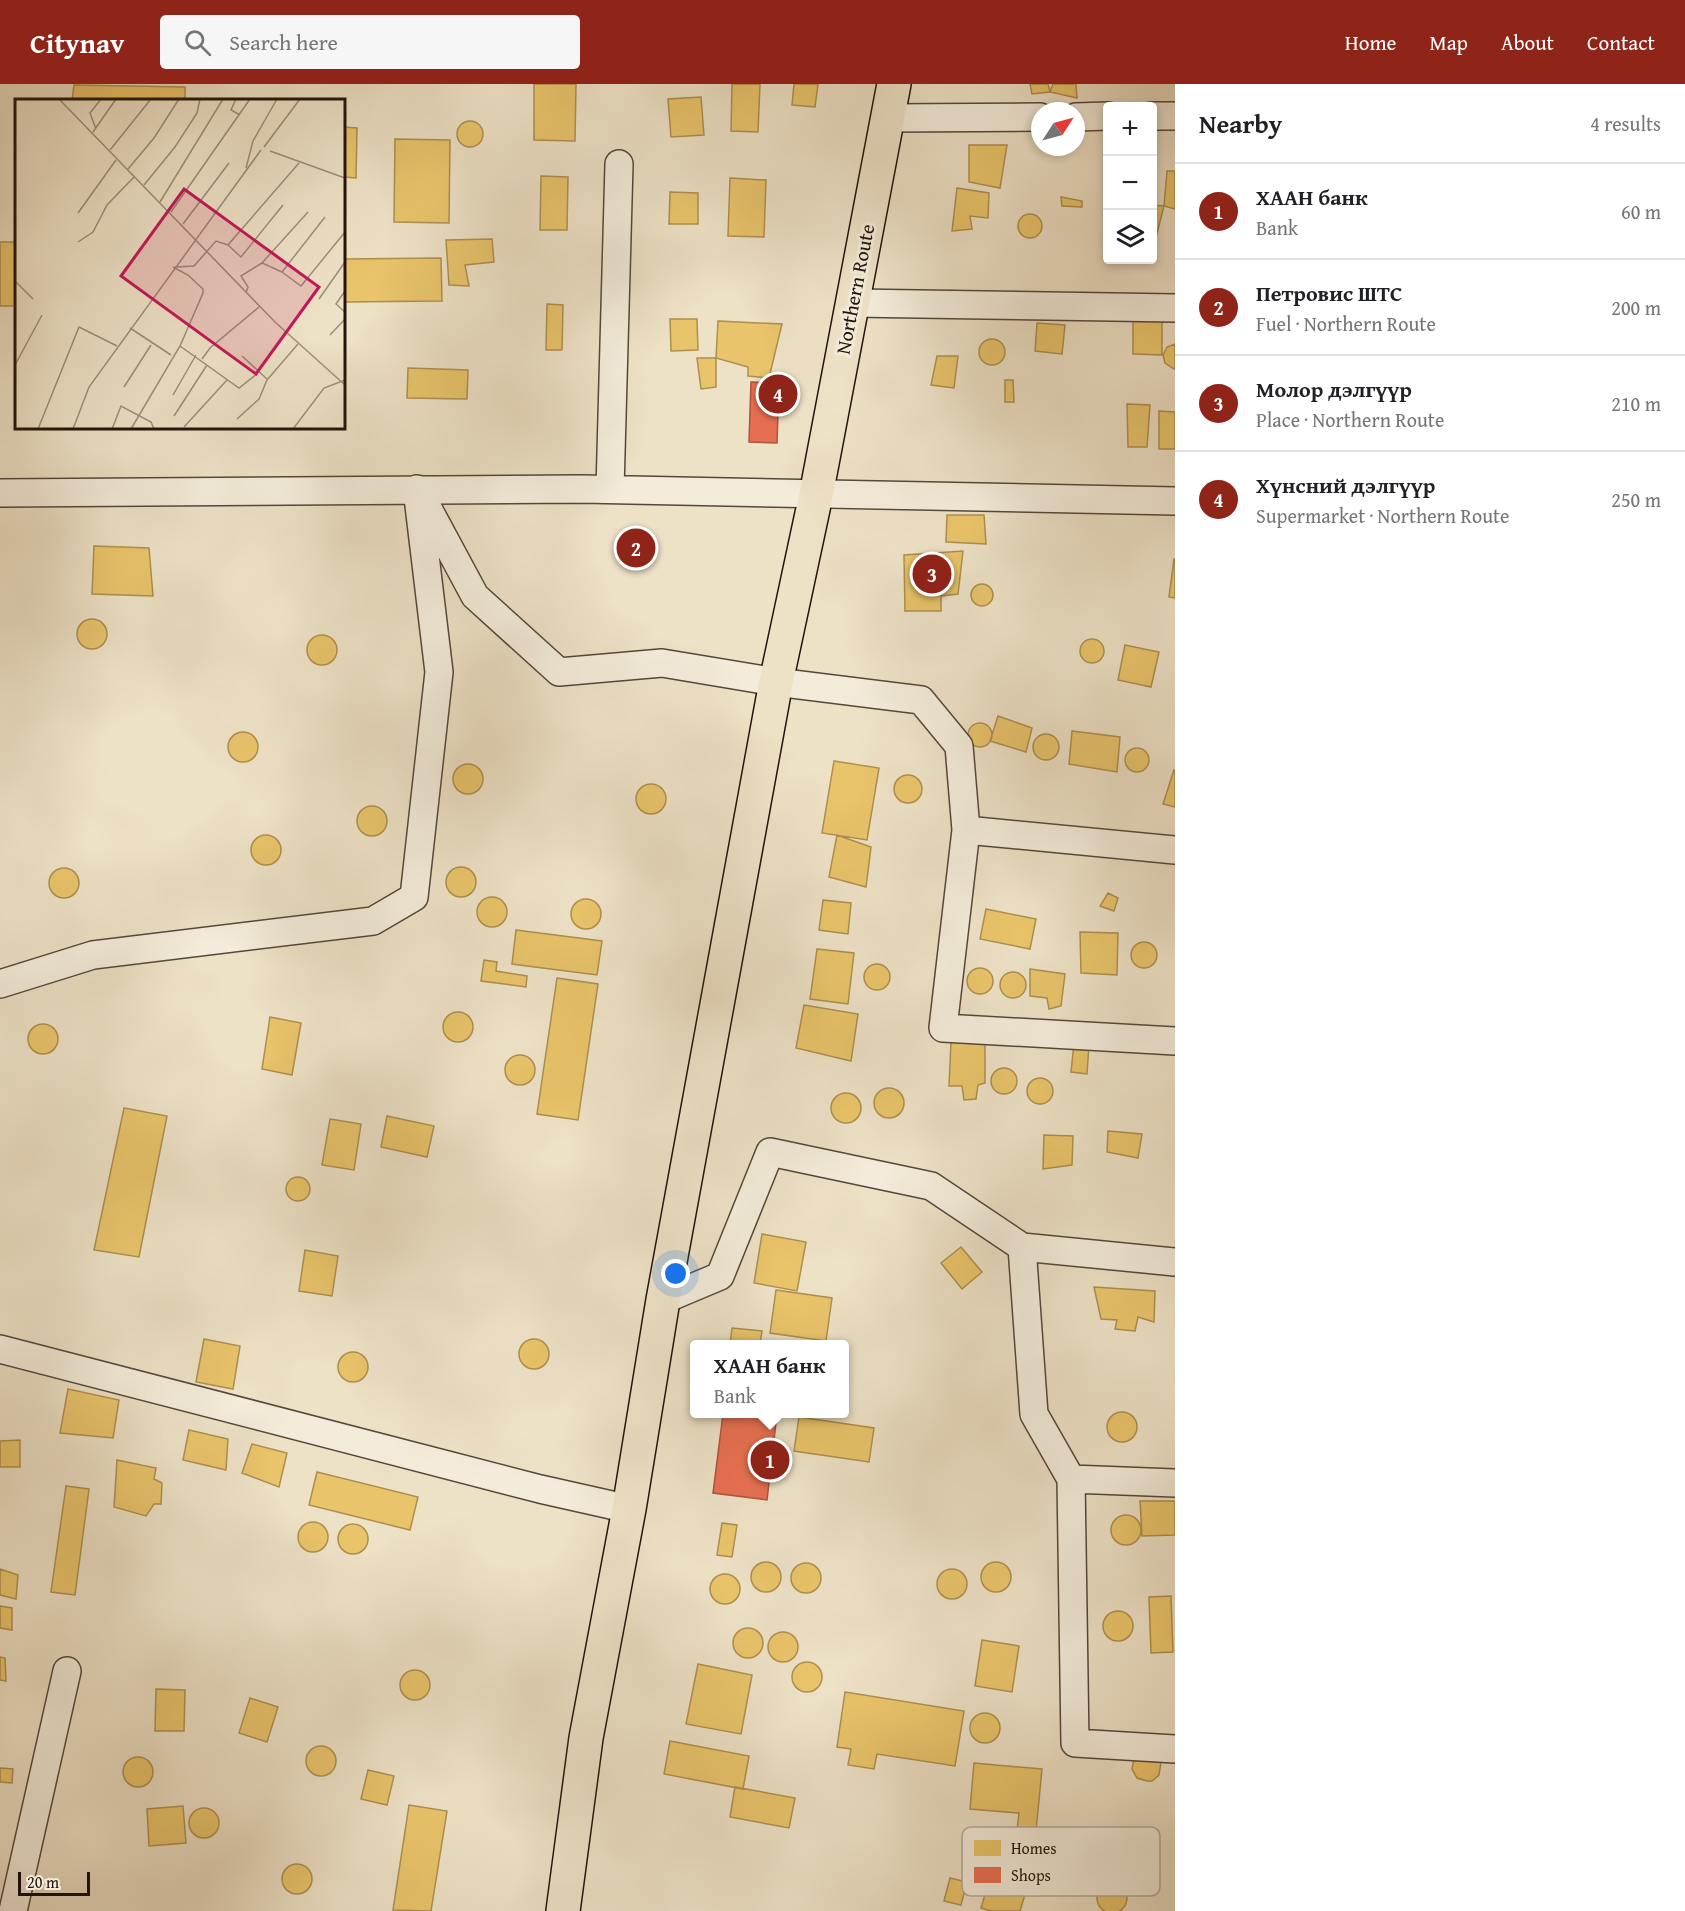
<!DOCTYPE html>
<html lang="en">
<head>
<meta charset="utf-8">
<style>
	:root { --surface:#fff; --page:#f6f6f6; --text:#202124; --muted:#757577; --line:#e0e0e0; --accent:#8f2418 }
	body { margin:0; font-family:"Gentium Book Plus",serif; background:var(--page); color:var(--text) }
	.controls { position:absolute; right:18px; top:18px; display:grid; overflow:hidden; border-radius:6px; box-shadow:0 3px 9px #0003 }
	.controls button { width:54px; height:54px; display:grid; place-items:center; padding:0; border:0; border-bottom:2px solid var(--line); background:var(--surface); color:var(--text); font:30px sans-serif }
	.compass { position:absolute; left:1031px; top:18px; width:54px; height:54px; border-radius:50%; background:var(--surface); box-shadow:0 3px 9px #0003; rotate:54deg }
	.scale { position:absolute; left:18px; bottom:15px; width:72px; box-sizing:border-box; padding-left:6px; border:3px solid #22140b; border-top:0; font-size:16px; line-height:21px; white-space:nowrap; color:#22140b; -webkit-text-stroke:4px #f3ecda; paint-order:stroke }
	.you { position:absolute; left:676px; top:1190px; width:21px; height:21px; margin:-15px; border:4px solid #fff; border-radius:50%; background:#1a73e8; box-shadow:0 0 0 9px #1a73e833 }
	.badge { display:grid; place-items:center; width:39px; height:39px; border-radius:50%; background:var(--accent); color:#fff; font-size:20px; font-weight:700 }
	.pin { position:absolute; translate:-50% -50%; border:3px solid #fff; box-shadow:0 2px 6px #0006 }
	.popup { position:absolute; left:690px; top:1256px; width:159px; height:78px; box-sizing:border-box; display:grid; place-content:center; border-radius:6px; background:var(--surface); filter:drop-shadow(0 2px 4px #0005); font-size:20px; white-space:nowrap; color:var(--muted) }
	.popup b { font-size:22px; color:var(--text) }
	.popup::after { content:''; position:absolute; left:50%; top:100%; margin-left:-12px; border:12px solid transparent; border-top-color:var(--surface) }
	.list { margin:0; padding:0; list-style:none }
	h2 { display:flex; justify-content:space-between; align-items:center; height:78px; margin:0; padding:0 24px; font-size:26px }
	h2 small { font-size:20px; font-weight:400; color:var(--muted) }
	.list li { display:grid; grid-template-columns:39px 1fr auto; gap:18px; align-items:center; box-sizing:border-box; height:96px; padding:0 24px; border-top:2px solid var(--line) }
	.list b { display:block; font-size:22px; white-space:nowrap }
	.list p { margin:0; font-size:20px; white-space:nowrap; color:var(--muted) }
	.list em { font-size:20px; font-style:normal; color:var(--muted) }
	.icon { flex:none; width:33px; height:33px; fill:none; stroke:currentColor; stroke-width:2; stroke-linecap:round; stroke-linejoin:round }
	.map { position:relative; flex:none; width:1175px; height:1827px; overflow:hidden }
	header { display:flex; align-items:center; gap:36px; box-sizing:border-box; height:84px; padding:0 30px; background:var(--accent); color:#fff }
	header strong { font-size:28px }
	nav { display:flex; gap:33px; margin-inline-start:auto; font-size:21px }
	.search { width:420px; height:54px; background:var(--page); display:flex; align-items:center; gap:15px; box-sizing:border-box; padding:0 21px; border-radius:6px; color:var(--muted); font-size:22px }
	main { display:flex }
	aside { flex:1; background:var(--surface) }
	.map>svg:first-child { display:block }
</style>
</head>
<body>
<header>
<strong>Citynav</strong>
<div class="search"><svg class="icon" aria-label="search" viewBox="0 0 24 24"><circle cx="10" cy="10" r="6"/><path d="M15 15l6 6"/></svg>Search here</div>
<nav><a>Home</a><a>Map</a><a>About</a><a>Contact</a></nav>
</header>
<main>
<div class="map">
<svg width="1175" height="1827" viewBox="0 0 1175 1827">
	<rect width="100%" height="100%" fill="#ede1c6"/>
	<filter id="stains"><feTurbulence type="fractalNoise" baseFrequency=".00333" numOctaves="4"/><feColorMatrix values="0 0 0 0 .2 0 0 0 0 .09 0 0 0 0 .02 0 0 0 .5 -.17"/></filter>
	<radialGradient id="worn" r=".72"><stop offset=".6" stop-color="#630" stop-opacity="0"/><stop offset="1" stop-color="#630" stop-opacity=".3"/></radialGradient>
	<!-- homes -->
	<path fill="#e9c46a" stroke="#ad8f4e" stroke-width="1.5" d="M534 0H576L575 57 534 56Z
		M732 0H760L758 48 731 47Z
		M794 0H818L815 23 792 21Z
		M1030 0H1048L1050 8 1032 10Z
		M1053 0H1076L1077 14 1050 8Z
		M74 1 185 3V16H72Z
		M701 13 704 51 671 53 668 15Z
		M457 50a13 13 0 1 1 26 0a13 13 0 1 1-26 0Z
		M344 43 357 44 356 94 344 93Z
		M395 55 450 56 449 139 394 138Z
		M969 61H1007L1000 104 969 98Z
		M1167 87H1175V125L1164 122Z
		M541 92 568 93 567 146H540Z
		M730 94 766 96 764 153 728 152Z
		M957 104 989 109 988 134 970 132 972 145 952 147Z
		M670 108 698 109V140H669Z
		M1061 113 1082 117V123L1062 122Z
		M1152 121 1164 122 1154 161H1152Z
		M1018 142a12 12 0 1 1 24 0a12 12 0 1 1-24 0Z
		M492 155 494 178 465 181 469 202 449 201 446 156Z
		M0 158H16V222H0Z
		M441 174 442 217 344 218V175Z
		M547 220 563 221 562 266H546Z
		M1133 234H1162V271L1133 270Z
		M670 235H697L698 266 671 267Z
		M718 237 782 240 769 294 748 292V283L716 274Z
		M1037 239 1065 241 1062 270 1035 267Z
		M979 268a13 13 0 1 1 26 0a13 13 0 1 1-26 0Z
		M1175 260V285H1174L1165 279 1163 271 1167 263Z
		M937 272H958L954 304 931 301Z
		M697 274H716V303L701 305Z
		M408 284 468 286 467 315 407 314Z
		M1005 296H1013L1014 318H1005Z
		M1127 320 1150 321 1147 363H1128Z
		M1159 327 1175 328V365H1159Z
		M947 431H984L986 460 946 458Z
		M94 462 149 464 153 512 92 510Z
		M963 467 958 510 941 512V527H905L904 471Z
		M1174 475H1175V514L1169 513Z
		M971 511a11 11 0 1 1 22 0a11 11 0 1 1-22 0Z
		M77 550a15 15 0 1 1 30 0a15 15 0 1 1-30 0Z
		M307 566a15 15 0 1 1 30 0a15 15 0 1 1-30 0Z
		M1080 567a12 12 0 1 1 24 0a12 12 0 1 1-24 0Z
		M1125 561 1159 568 1151 603 1118 596Z
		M998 632 1032 644 1026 668 990 657Z
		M968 651a12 12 0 1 1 24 0a12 12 0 1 1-24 0Z
		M1072 647 1120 653 1117 688 1069 680Z
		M228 663a15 15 0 1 1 30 0a15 15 0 1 1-30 0Z
		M1033 663a13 13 0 1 1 26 0a13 13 0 1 1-26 0Z
		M1125 676a12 12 0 1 1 24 0a12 12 0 1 1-24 0Z
		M834 677 879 684 867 756 822 749Z
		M453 695a15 15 0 1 1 30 0a15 15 0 1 1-30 0Z
		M1174 686H1175V723L1163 720Z
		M894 705a14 14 0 1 1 28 0a14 14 0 1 1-28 0Z
		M636 715a15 15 0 1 1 30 0a15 15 0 1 1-30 0Z
		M357 737a15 15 0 1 1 30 0a15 15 0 1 1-30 0Z
		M837 751 871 763 866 803 829 793Z
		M251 766a15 15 0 1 1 30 0a15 15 0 1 1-30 0Z
		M446 798a15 15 0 1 1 30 0a15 15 0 1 1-30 0Z
		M49 799a15 15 0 1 1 30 0a15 15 0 1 1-30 0Z
		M1108 809 1118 814 1114 827 1100 822Z
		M477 828a15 15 0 1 1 30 0a15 15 0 1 1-30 0Z
		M571 830a15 15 0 1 1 30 0a15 15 0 1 1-30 0Z
		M823 816 851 819 848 850 819 846Z
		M986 825 1036 835 1030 865 980 855Z
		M516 846 602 857 597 891 512 880Z
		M1080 848 1118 849 1117 891 1081 889Z
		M1131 871a13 13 0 1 1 26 0a13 13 0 1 1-26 0Z
		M817 865 854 869 848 920 810 915Z
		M484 876 497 878 496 887 527 892 526 903 481 897Z
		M864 893a13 13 0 1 1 26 0a13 13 0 1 1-26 0Z
		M967 897a13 13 0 1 1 26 0a13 13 0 1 1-26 0Z
		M1030 885 1065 890 1061 922 1049 925 1047 914 1030 912Z
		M1000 901a13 13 0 1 1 26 0a13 13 0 1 1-26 0Z
		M557 894 598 900 578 1036 537 1030Z
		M804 921 858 930 851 977 796 964Z
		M443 943a15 15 0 1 1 30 0a15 15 0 1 1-30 0Z
		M270 933 301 939 292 991 262 985Z
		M28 955a15 15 0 1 1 30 0a15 15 0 1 1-30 0Z
		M951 957H985V999L978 1001 976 1015 964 1016 962 1002H949Z
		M1074 959 1089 961 1087 990 1071 988Z
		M505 986a15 15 0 1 1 30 0a15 15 0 1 1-30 0Z
		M991 997a13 13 0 1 1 26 0a13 13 0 1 1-26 0Z
		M1027 1007a13 13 0 1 1 26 0a13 13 0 1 1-26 0Z
		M874 1019a15 15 0 1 1 30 0a15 15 0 1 1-30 0Z
		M831 1024a15 15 0 1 1 30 0a15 15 0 1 1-30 0Z
		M124 1024 167 1032 139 1173 94 1166Z
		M387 1032 434 1042 427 1073 381 1063Z
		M330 1035 361 1040 354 1086 322 1081Z
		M1108 1047 1142 1050 1138 1074 1107 1068Z
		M1044 1051 1073 1052 1072 1081 1043 1085Z
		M286 1105a12 12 0 1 1 24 0a12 12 0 1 1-24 0Z
		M762 1150 806 1158 797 1207 754 1199Z
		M961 1163 982 1188 962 1205 941 1179Z
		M305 1166 338 1172 332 1212 299 1207Z
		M1094 1203 1155 1207 1154 1238 1138 1233 1135 1247 1115 1245 1117 1236 1101 1235Z
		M776 1206 832 1214 826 1257 770 1249Z
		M732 1244 762 1247 760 1260H730Z
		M204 1255 240 1262 233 1305 196 1298Z
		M519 1270a15 15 0 1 1 30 0a15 15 0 1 1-30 0Z
		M338 1283a15 15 0 1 1 30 0a15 15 0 1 1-30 0Z
		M68 1305 119 1316 113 1354 60 1349Z
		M1107 1343a15 15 0 1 1 30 0a15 15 0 1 1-30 0Z
		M799 1333 874 1344 869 1378 794 1367Z
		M189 1346 228 1355 226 1386 183 1376Z
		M20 1356V1383H0V1357Z
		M252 1360 287 1369 279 1403 242 1389Z
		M117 1376 156 1384 154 1395 162 1399 161 1420H154L146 1432 114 1423Z
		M317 1388 418 1413 410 1446 309 1421Z
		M66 1402 89 1405 75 1511 51 1508Z
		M1140 1417H1175V1451L1142 1452Z
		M1111 1446a15 15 0 1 1 30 0a15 15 0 1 1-30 0Z
		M298 1453a15 15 0 1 1 30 0a15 15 0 1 1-30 0Z
		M722 1439 737 1441 732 1473 717 1471Z
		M338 1455a15 15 0 1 1 30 0a15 15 0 1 1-30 0Z
		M751 1493a15 15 0 1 1 30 0a15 15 0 1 1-30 0Z
		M981 1493a15 15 0 1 1 30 0a15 15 0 1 1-30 0Z
		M791 1494a15 15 0 1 1 30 0a15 15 0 1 1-30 0Z
		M0 1485 18 1491 16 1515 0 1511Z
		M937 1500a15 15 0 1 1 30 0a15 15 0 1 1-30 0Z
		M710 1505a15 15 0 1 1 30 0a15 15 0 1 1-30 0Z
		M1171 1512 1173 1568 1151 1569 1149 1513Z
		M0 1522 12 1524V1546L0 1544Z
		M1103 1542a15 15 0 1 1 30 0a15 15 0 1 1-30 0Z
		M733 1559a15 15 0 1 1 30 0a15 15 0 1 1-30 0Z
		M768 1563a15 15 0 1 1 30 0a15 15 0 1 1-30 0Z
		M982 1556 1019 1562 1012 1608 975 1602Z
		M0 1573 5 1574 6 1597 0 1596Z
		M792 1593a15 15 0 1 1 30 0a15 15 0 1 1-30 0Z
		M698 1580 752 1591 741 1650 686 1640Z
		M400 1601a15 15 0 1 1 30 0a15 15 0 1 1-30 0Z
		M156 1605 185 1606 184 1647H155Z
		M845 1608 964 1627 955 1682 877 1670 874 1685 848 1681 851 1665 837 1663Z
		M250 1614 278 1623 267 1658 239 1649Z
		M970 1644a15 15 0 1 1 30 0a15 15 0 1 1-30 0Z
		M670 1657 749 1672 743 1705 664 1690Z
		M306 1677a15 15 0 1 1 30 0a15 15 0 1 1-30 0Z
		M123 1688a15 15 0 1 1 30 0a15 15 0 1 1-30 0Z
		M1134 1675 1161 1678 1159 1691 1152 1697H1147L1137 1694 1132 1685Z
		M974 1679 1042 1685 1036 1747 1017 1746 1019 1729 970 1725Z
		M0 1684 13 1685 12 1699 0 1698Z
		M368 1686 394 1692 387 1721 361 1715Z
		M735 1703 795 1714 789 1744 730 1733Z
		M409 1721 447 1727 431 1827 393 1826Z
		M183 1722 186 1759 149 1762 147 1725Z
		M189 1739a15 15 0 1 1 30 0a15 15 0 1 1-30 0Z
		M998 1766 1035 1777 1020 1827H991L981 1824Z
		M282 1795a15 15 0 1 1 30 0a15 15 0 1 1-30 0Z
		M950 1794 967 1798 961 1821 944 1817Z
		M1097 1814a15 15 0 1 1 30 0a15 15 0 1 1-30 0Z"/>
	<!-- shops -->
	<path fill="#e76f51" stroke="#ac543c" stroke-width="1.5" d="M751 298 779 299 777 359 749 358Z
		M723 1330H777L767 1416 713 1409Z"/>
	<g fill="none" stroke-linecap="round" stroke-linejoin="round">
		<!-- minor casing -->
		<g stroke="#55473a" stroke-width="30">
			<path id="minor" d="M1152 32H1175
				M1076 33 1108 32
				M889 34 1040 33
				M853 219 1175 224
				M610 405 619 80
				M0 409 582 405 1175 417
				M425 419 475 512 559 588 662 579 776 598 921 616 959 662 966 746
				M1175 766 966 746 943 944 1175 957
				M0 900 93 871 373 837 414 813 439 588 417 405
				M1175 1178 1022 1163 1034 1330 1071 1395 1175 1399
				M663 1216 720 1192 770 1068 931 1102 1022 1163
				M0 1265 540 1405 629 1425
				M1071 1395 1075 1659 1175 1665
				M13 1827 67 1587"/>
		</g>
		<!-- highway casing -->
		<g stroke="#22140b" stroke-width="36">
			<path id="highway" d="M563 1827 586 1654 629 1425 663 1216 776 598 816 411 894 0"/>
		</g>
		<!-- minor -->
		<use href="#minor" stroke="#f3ecda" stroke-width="27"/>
		<!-- highway -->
		<use href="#highway" stroke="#ede1c6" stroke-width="33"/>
	</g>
	<g text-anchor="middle" stroke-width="6" stroke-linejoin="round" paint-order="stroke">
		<!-- street labels -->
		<g font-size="20" fill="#22140b" stroke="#f3ecda">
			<text transform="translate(855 205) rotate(-79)" y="7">Northern Route</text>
		</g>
	</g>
	<!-- overview -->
	<g transform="translate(15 15)">
		<rect width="330" height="330" fill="#ede1c6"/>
		<path fill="none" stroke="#9c8f7b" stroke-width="1.5" d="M44 0 260 223 330 286M221 0 216 11 225 16M81 30 75 14 86 0M78 33 101 0M249 48 285 0M95 51 136 0M255 52 330 79M231 69 238 42 262 0M113 70 139 39 164 0M129 86 160 48 182 14 185 0M145 103 208 0M268 106 226 158 213 146 284 64M156 113 235 0M293 113 247 164 267 173 310 118M63 114 101 61M168 125 214 64M63 143 78 133 92 106 119 78M160 168 179 167 201 142 213 146M267 173 286 187 330 133M0 182 18 200M330 192 321 205 330 213M231 193 233 188 226 177 247 164M304 200 330 163M115 229 156 256M315 236 330 220M165 247 224 289 242 275M227 257 252 280M187 260 195 249 244 208M0 266 27 216M109 288 136 246M158 296 181 256M159 317 192 266M222 320 244 300 252 281 283 245M169 328 212 281M23 330 64 228 102 247M58 330 74 288 246 51M97 330 106 307 136 323 139 330M116 330 165 247 188 194V190L173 176 158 168M278 330 309 289 330 281"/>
		<path fill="#c2185b" fill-opacity="0.15" stroke="#c2185b" stroke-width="3" d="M169 90 304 188 241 275 106 177Z"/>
		<rect width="330" height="330" fill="none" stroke="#22140b" stroke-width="3"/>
	</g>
	<!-- legend -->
	<rect x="962" y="1743" width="198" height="69" rx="9" fill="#f3ecda" stroke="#b4ab9c" stroke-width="1.5"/>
	<rect x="974" y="1756" width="27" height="16" fill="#e9c46a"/>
	<rect x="974" y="1783" width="27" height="16" fill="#e76f51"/>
	<g font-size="16" fill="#22140b">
		<text x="1011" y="1770">Homes</text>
		<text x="1011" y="1797">Shops</text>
	</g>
	<rect width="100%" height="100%" filter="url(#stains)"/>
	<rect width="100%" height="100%" fill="url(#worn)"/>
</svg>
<div class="controls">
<button>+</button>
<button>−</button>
<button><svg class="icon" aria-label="layers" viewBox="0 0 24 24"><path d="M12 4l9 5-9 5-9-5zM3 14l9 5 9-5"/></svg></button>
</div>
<svg class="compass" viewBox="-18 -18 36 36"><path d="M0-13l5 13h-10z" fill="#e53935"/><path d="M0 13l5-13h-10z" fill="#757577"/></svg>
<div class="scale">20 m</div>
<div class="you"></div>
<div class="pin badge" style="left:770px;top:1376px">1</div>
<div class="popup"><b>ХААН банк</b>Bank</div>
<div class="pin badge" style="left:636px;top:464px">2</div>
<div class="pin badge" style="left:932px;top:490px">3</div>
<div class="pin badge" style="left:778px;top:310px">4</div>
</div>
<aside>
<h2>Nearby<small>4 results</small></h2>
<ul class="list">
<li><span class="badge">1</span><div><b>ХААН банк</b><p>Bank</p></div><em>60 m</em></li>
<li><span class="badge">2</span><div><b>Петровис ШТС</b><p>Fuel · Northern Route</p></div><em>200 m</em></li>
<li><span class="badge">3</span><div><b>Молор дэлгүүр</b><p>Place · Northern Route</p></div><em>210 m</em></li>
<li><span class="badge">4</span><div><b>Хүнсний дэлгүүр</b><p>Supermarket · Northern Route</p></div><em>250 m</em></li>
</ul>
</aside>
</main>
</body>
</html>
